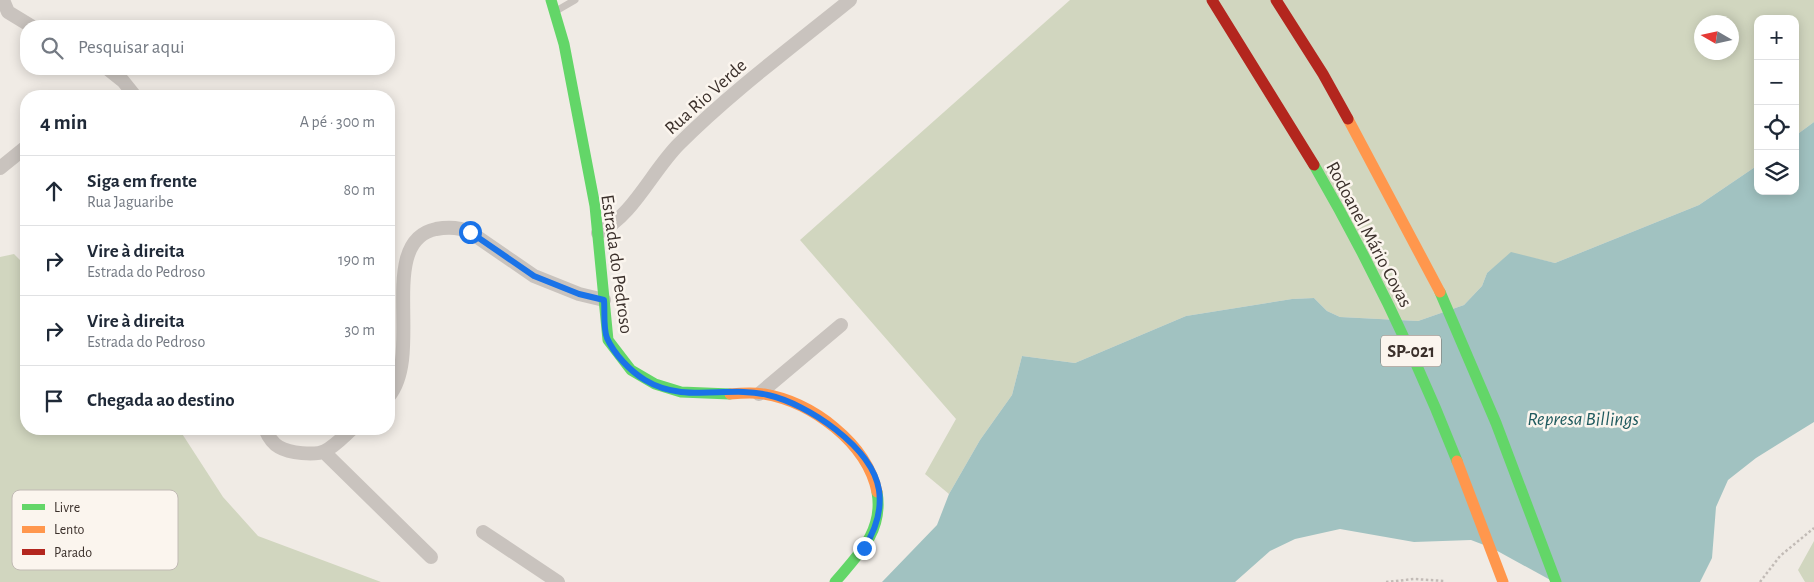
<!DOCTYPE html>
<html lang="pt">
<head>
<meta charset="utf-8">
<style>
	:root { --surface:#fff; --page:#f2f2f3; --text:#1f2937; --muted:#747a83; --line:#e0e1e3 }
	body { margin:0; font-family:"Alegreya Sans",sans-serif; background:var(--page); color:var(--text) }
	.controls { position:absolute; right:15px; top:15px; display:grid; overflow:hidden; border-radius:10px; box-shadow:0 2px 12px #0003 }
	.controls button { width:45px; height:45px; display:grid; place-items:center; padding:0; border:0; border-bottom:1px solid var(--line); background:var(--surface); color:var(--text); font:25px sans-serif }
	.compass { position:absolute; left:1694px; top:15px; width:45px; height:45px; border-radius:50%; background:var(--surface); box-shadow:0 2px 12px #0003; rotate:279deg }
	.stop { position:absolute; width:15px; height:15px; margin:-11px; border:4px solid #1a73e8; border-radius:50%; background:#fff }
	.stop.end { background:#1a73e8; border-color:#fff; box-shadow:0 1px 5px #0008 }
	.list { margin:0; padding:0; list-style:none }
	h2 { display:flex; justify-content:space-between; align-items:center; height:65px; margin:0; padding:0 20px; font-size:21px }
	h2 small { font-size:16px; font-weight:400; color:var(--muted) }
	.list li { display:grid; grid-template-columns:32px 1fr auto; gap:15px; align-items:center; box-sizing:border-box; height:70px; padding:0 20px; border-top:1px solid var(--line) }
	.list b { display:block; font-size:19px; white-space:nowrap }
	.list p { margin:0; font-size:16px; white-space:nowrap; color:var(--muted) }
	.list em { font-size:16px; font-style:normal; color:var(--muted) }
	.icon { flex:none; width:28px; height:28px; fill:none; stroke:currentColor; stroke-width:2; stroke-linecap:round; stroke-linejoin:round }
	.map { position:relative; flex:none; width:1814px; height:582px; overflow:hidden }
	.search { position:absolute; background:var(--surface); box-shadow:0 2px 12px #0003; left:20px; top:20px; width:375px; height:55px; display:flex; align-items:center; gap:12px; box-sizing:border-box; padding:0 18px; border-radius:20px; color:var(--muted); font-size:19px }
	.panel { position:absolute; background:var(--surface); box-shadow:0 2px 12px #0003; left:20px; top:90px; width:375px; height:345px; border-radius:20px }
	.map>svg:first-child { display:block }
</style>
</head>
<body>
<div class="map">
<svg width="1814" height="582" viewBox="0 0 1814 582">
	<rect width="100%" height="100%" fill="#f0ebe5"/>
	<!-- green -->
	<path fill="#d1d6bf" fill-rule="evenodd" d="M1070 0H1814V122L1795 136V19H1758V165L1699 205 1555 263 1511 253 1487 273 1482 286 1464 305 1418 321 1340 317 1327 311 1314 298 1292 299 1186 316 1075 363 1022 356 1012 395 980 440 949 494 925 474 956 419 800 240ZM1702 22H1732V52H1702Z
		M14 254 26 266V429H179L223 497 258 536 381 582H0V257Z
		M1814 541V582H1805L1798 570Z"/>
	<!-- water -->
	<path fill="#a1c2c1" d="M1814 122V422L1756 458 1728 480 1716 507 1712 558 1700 582H1554L1492 548 1471 540 1414 542 1340 529 1295 539 1270 551 1235 582H882L937 525 949 494 980 440 1012 395 1022 356 1075 363 1186 316 1292 299 1314 298 1327 311 1340 317 1418 321 1464 305 1482 286 1487 273 1511 252 1555 263 1699 205 1758 165V191H1795V136Z"/>
	<g fill="none" stroke-linecap="round" stroke-linejoin="round">
		<!-- path -->
		<path stroke="#c2bbb6" stroke-width="2.5" stroke-dasharray="2.5 2.5" stroke-linecap="butt" d="M1386 582 1414 579 1445 581
			M1760 582 1780 556 1814 528"/>
		<!-- lane -->
		<path stroke="#c9c3be" stroke-width="7" d="M556 11 575 0"/>
		<!-- street -->
		<path stroke="#c9c3be" stroke-width="14" d="M3 0 8 12 31 26
			M108 69 123 81 135 96
			M0 168 26 147
			M598 233C633 216 652 171 679 144 732 91 792 47 850 0
			M759 394 841 325
			M389 396C424 353 376 241 436 229 448 227 459 227 470 232L534 276 579 294 604 300
			M265 429C268 436 272 443 279 447 289 453 315 456 325 451 335 446 344 436 352 429
			M324 452 431 557
			M483 532 558 582"/>
		<!-- fast -->
		<path stroke="#63d668" stroke-width="11" d="M551 0 564 44 595 206 608 340 631 370 655 384 681 392 730 394
			M1314 165C1369 260 1417 359 1457 461
			M1440 292 1496 423 1556 582
			M835 582C858 555 884 531 877 492"/>
		<!-- slow -->
		<path stroke="#ff974d" stroke-width="11" d="M1348 119 1440 292
			M730 394C741 393 753 392 764 394 812 402 867 443 877 492
			M1457 461 1503 582"/>
		<!-- jam -->
		<path stroke="#b3261e" stroke-width="11" d="M1212 0 1314 165
			M1276 0 1323 74 1348 119"/>
	</g>
	<g fill="none" stroke-linecap="round" stroke-linejoin="round">
		<!-- route -->
		<path stroke="#1a73e8" stroke-width="6" d="M470 232 534 276 579 294 604 300C605 311 603 328 607 338 614 354 630 371 645 380 684 404 728 385 768 395 808 404 872 447 879 490 882 511 875 531 864 548"/>
	</g>
	<g text-anchor="middle" stroke-width="5" stroke-linejoin="round" paint-order="stroke">
		<!-- shield labels -->
		<rect fill="#fbf5ee" stroke="#756b66" stroke-width="1" x="1381" y="335.5" width="60" height="31" rx="4"/>
		<g font-size="18" font-weight="bold" fill="#3b302b">
			<text x="1411" y="357">SP-021</text>
		</g>
		<!-- street labels -->
		<g font-size="19" fill="#3b302b" stroke="#fbf5ee">
			<text transform="translate(705 96) rotate(-42)" y="7">Rua Rio Verde</text>
			<text transform="translate(1370 234) rotate(62)" y="7">Rodoanel Mário Covas</text>
			<text transform="translate(618 264) rotate(82)" y="7">Estrada do Pedroso</text>
		</g>
		<!-- water labels -->
		<g font-size="20" font-style="italic" fill="#1f5a5e" stroke="#fbf5ee">
			<text x="1583" y="425">Represa Billings</text>
		</g>
	</g>
	<!-- legend -->
	<rect x="12" y="490" width="166" height="80" rx="8" fill="#fbf5ee" stroke="#c1bab4" stroke-width="1"/>
	<rect x="22" y="504" width="23" height="6" fill="#63d668"/>
	<rect x="22" y="526" width="23" height="7" fill="#ff974d"/>
	<rect x="22" y="549" width="23" height="6" fill="#b3261e"/>
	<g font-size="14" fill="#3b302b">
		<text x="54" y="512">Livre</text>
		<text x="54" y="534">Lento</text>
		<text x="54" y="557">Parado</text>
	</g>
</svg>
<div class="controls">
<button>+</button>
<button>−</button>
<button><svg class="icon" aria-label="locate" viewBox="0 0 24 24"><circle cx="12" cy="12" r="6"/><path d="M12 2v4M12 18v4M2 12h4M18 12h4"/></svg></button>
<button><svg class="icon" aria-label="layers" viewBox="0 0 24 24"><path d="M12 4l9 5-9 5-9-5zM3 14l9 5 9-5"/></svg></button>
</div>
<svg class="compass" viewBox="-18 -18 36 36"><path d="M0-13l5 13h-10z" fill="#e53935"/><path d="M0 13l5-13h-10z" fill="#747a83"/></svg>
<div class="stop" style="left:470px;top:232px"></div>
<div class="stop end" style="left:864px;top:548px"></div>
<div class="search"><svg class="icon" aria-label="search" viewBox="0 0 24 24"><circle cx="10" cy="10" r="6"/><path d="M15 15l6 6"/></svg>Pesquisar aqui</div>
<section class="panel">
<h2>4 min<small>A pé · 300 m</small></h2>
<ul class="list">
<li><svg class="icon" aria-label="ahead" viewBox="0 0 24 24"><path d="M12 20V5M6 11l6-6 6 6"/></svg><div><b>Siga em frente</b><p>Rua Jaguaribe</p></div><em>80 m</em></li>
<li><svg class="icon" aria-label="right" viewBox="0 0 24 24"><path d="M7 20v-9h11M14 6l5 5-5 5"/></svg><div><b>Vire à direita</b><p>Estrada do Pedroso</p></div><em>190 m</em></li>
<li><svg class="icon" aria-label="right" viewBox="0 0 24 24"><path d="M7 20v-9h11M14 6l5 5-5 5"/></svg><div><b>Vire à direita</b><p>Estrada do Pedroso</p></div><em>30 m</em></li>
<li><svg class="icon" aria-label="arrive" viewBox="0 0 24 24"><path d="M6 21V4h12l-3 4 3 4H6"/></svg><div><b>Chegada ao destino</b></div></li>
</ul>
</section>
</div>
</body>
</html>
